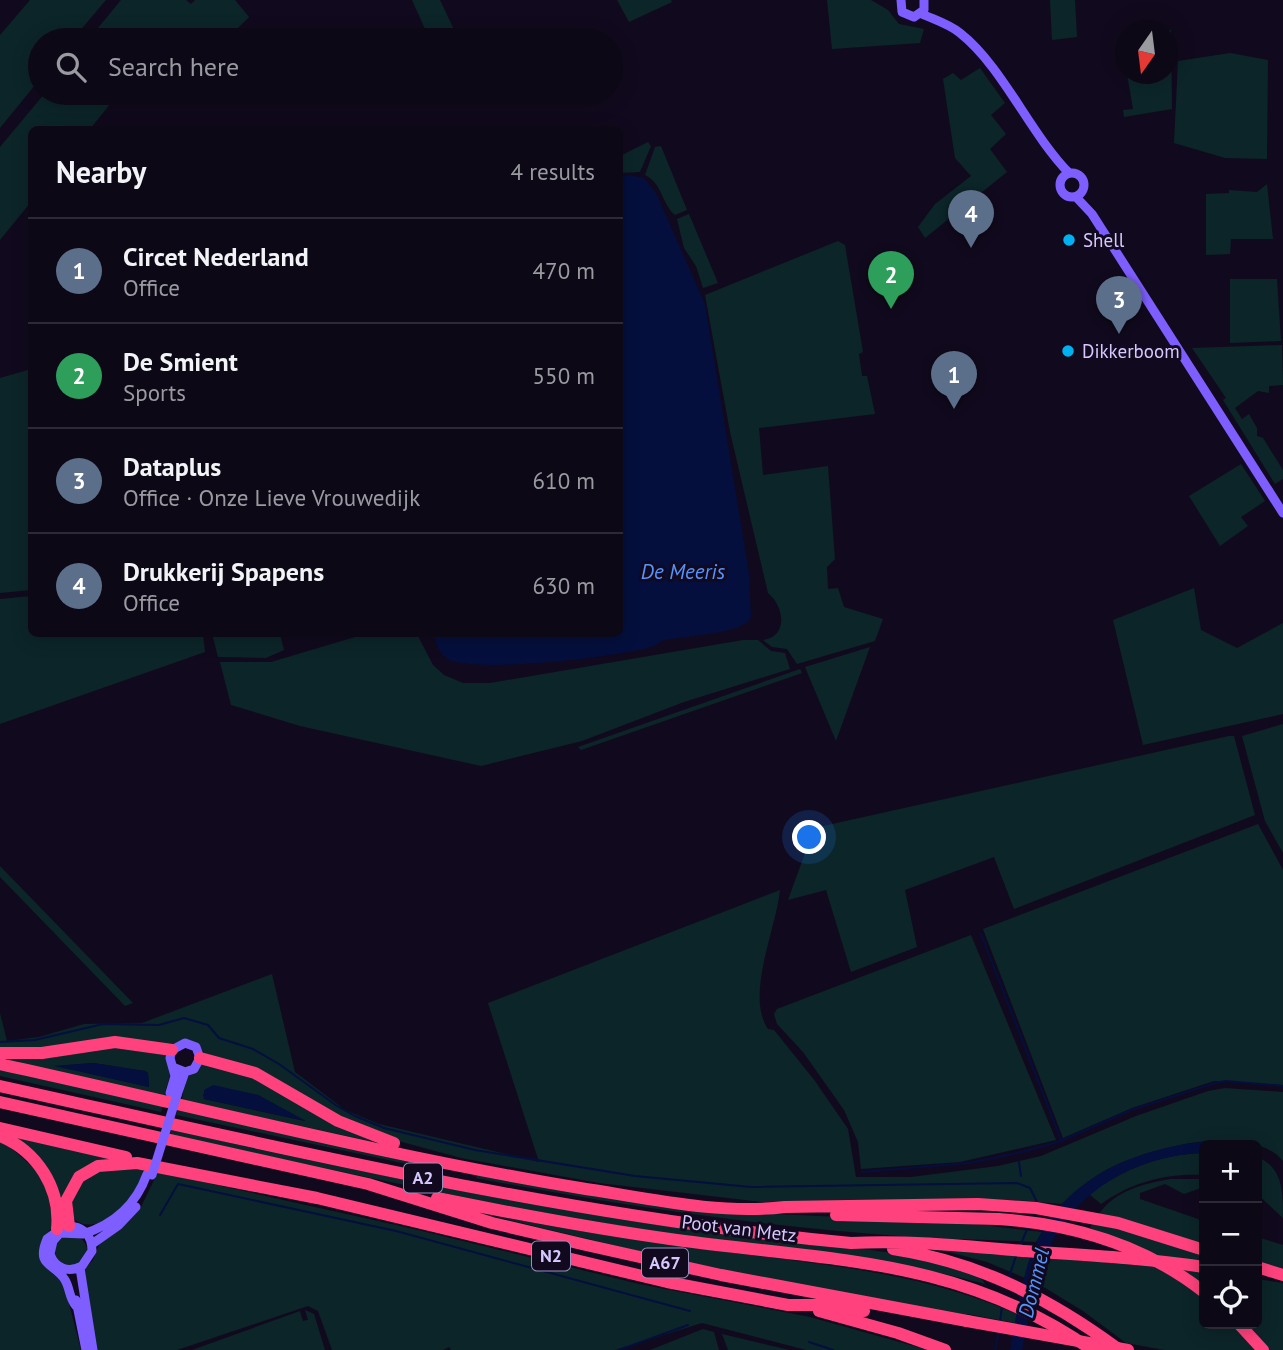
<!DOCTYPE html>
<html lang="en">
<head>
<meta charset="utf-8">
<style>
	:root { --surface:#0d0816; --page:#16111f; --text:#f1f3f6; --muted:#9a9aa1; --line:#2d2935; --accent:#00b1f2 }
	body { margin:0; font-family:"PT Sans",sans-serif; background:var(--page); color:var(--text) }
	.controls { position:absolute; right:21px; bottom:21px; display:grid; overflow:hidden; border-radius:10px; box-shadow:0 4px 18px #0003 }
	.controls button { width:63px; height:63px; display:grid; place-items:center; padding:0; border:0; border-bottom:2px solid var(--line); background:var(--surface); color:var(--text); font:35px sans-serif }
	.compass { position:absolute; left:1115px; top:21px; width:63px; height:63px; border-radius:50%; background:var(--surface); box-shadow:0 4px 18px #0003; rotate:194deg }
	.you { position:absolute; left:810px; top:838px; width:24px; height:24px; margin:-18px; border:5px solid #fff; border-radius:50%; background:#1a73e8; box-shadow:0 0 0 10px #1a73e833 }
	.badge { display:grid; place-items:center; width:46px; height:46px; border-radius:50%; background:var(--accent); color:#fff; font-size:23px; font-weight:700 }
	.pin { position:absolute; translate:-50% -58px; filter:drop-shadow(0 2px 4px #0008) }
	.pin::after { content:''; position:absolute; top:37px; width:24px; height:21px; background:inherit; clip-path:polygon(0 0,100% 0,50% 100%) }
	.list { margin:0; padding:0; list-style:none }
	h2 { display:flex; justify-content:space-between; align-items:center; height:91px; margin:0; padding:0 28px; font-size:30px }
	h2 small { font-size:23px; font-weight:400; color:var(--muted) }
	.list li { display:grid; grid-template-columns:46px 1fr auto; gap:21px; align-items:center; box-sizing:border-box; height:105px; padding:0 28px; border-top:2px solid var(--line) }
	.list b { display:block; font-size:26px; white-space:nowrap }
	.list p { margin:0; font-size:23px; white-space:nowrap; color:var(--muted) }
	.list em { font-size:23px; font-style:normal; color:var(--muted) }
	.icon { flex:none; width:38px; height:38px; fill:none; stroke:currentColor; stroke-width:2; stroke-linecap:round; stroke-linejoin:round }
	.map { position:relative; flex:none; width:1283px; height:1350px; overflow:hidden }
	.search { position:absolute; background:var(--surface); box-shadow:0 4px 18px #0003; left:28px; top:28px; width:595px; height:77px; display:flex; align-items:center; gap:18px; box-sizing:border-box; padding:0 24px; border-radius:38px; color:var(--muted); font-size:26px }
	.panel { position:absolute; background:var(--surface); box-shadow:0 4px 18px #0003; left:28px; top:126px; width:595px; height:511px; border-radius:10px }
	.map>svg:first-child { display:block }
</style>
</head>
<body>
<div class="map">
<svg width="1283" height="1350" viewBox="0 0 1283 1350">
	<rect width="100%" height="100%" fill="#110a1e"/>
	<!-- green -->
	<path fill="#0c2529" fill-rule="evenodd" d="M30 0H106L72 40H40V79L0 128V35Z
		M121 0H186L191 4 195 0H235L249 17 226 40H88Z
		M412 0H440L459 40H430Z
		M617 0H671L672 2 629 22Z
		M827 0H871L888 10 899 24 924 29 920 43 832 49Z
		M1050 0H1075L1077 37 1052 40Z
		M1171 30 1172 109 1124 117 1123 110 1133 109 1127 74H1168V32L1163 31Z
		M1230 53 1268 60 1267 159 1225 158 1174 143 1178 61Z
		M980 68 1005 103 991 115 1006 134 990 149 1007 172 925 238 918 227 935 204 971 176 955 158 943 79 953 73 961 80Z
		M45 93H119L90 129 32 130 31 202 0 240V147Z
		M648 142 651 146 640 172 620 173V156Z
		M661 146 687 210 675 215C661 203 663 184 645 175L655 147Z
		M1267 184 1273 239H1231L1230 254 1206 255V194L1229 193V190L1257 192Z
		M689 214 718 283 703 288 696 266 684 248 677 219Z
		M838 241 845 245 863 352 859 354 862 376H867L875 414 759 428 763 475 828 466 835 559 827 567 828 589 838 588 844 607 883 619 875 641 797 664 787 649 772 647 763 640C789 636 784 606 768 593L730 432 705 295Z
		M1230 279H1277L1281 341 1230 343Z
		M1282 345 1283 385 1269 386V393L1258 391 1235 408 1242 419 1249 414 1257 428V436L1263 438 1283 470V479L1275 484 1223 400 1226 398 1192 348Z
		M31 369V590L0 593V378Z
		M1241 464 1265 501 1241 517 1248 526 1220 546 1189 496Z
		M1194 588 1201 630 1237 648 1283 623V714L1143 745 1113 620Z
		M31 596 32 634H203L205 652 0 724V599Z
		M212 634H280L284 650 266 658 218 657Z
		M365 634H417L433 665 444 675 463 683H490L743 640H758L771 651 785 653 790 669 684 702 582 741 481 766 300 726 231 705 220 662H271Z
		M870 647 836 741 805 667Z
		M800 669 802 673 581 750 578 747Z
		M1283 724V853L1265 821 1242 736Z
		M1229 736H1234L1255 815 1014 909 994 857 905 890 917 947 851 972 826 890 788 900 814 828Z
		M1258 824 1283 870V1085L1214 1081 1132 1108 1063 1138 983 929Z
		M0 866 133 1003 125 1006 0 877Z
		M780 890C776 930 745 995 768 1029L774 1030 815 1081 848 1129 856 1177H911L998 1166 1041 1156 1136 1116 1208 1091 1225 1088 1283 1092V1161C1251 1122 1153 1147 1114 1166 1094 1175 1078 1190 1062 1204L1016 1200 762 1202 599 1183 461 1158 380 1136 204 1053 198 1043 183 1039 171 1046 140 1043 40 1051 0 1050V1013L7 1041 39 1037 84 1024 142 1023 272 974 295 1072 345 1110 379 1124 539 1162 488 1003Z
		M971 935 1056 1140 960 1162 861 1169 858 1142 844 1110 803 1052 777 1024 774 1014 777 1009Z
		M116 1045 167 1054 170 1075 164 1096 0 1060ZM93 1063 145 1071 148 1073 149 1087 57 1066Z
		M202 1064 237 1069 388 1145 182 1100 185 1080ZM203 1094 258 1095 305 1121 204 1099Z
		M0 1067 163 1103 161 1112 0 1076Z
		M179 1107 435 1167V1170L176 1115Z
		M0 1130 138 1160 89 1166 62 1213 54 1188Z
		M171 1130C379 1176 586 1220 798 1242 830 1246 973 1256 985 1284 870 1253 751 1246 634 1228 478 1203 324 1168 170 1135Z
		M0 1138 46 1179 53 1226 44 1238 64 1284 81 1350H0Z
		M1204 1153V1175C1166 1173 1132 1182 1101 1204L1089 1194C1124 1169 1161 1154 1204 1153Z
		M1257 1157C1283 1167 1283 1192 1283 1218L1257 1194Z
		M111 1166 143 1170C140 1180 138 1192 131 1200 117 1217 81 1240 69 1210L78 1182Z
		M158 1172 414 1229 639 1284 810 1317 928 1350H806L702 1323 615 1350H451L449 1347 443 1350H332L318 1311 308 1306 177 1350H96L84 1270 93 1260 100 1242 121 1229 140 1209Z
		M477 1175 735 1212 966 1223 1042 1232 1036 1242C990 1239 946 1240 899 1236 758 1226 616 1205 476 1178Z
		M1170 1179H1204V1187L1184 1194 1165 1184 1140 1193V1199L1204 1221V1247L1099 1214C1116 1190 1143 1184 1170 1179Z
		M480 1213C562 1229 644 1242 727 1252 830 1266 920 1272 1017 1314L1015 1323 967 1314 966 1317 722 1271Z
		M1092 1224 1120 1229 1204 1252V1262L1158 1256 1090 1228Z
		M55 1251a16 16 0 1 1 32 0a16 16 0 1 1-32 0Z
		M1257 1237 1283 1245V1269L1257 1262Z
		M930 1247 1031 1256 1025 1278 987 1262Z
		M1045 1257 1204 1271V1324H1257V1279L1283 1283V1350H1164L1126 1343 1083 1311 1037 1283Z
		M305 1310 314 1314 325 1350H192L300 1311 303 1321 308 1320Z
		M703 1329 714 1332 719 1350H650Z
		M722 1334 789 1350H728Z"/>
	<!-- water -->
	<path fill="#040f3d" d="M630 175 644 178 656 193 705 304 749 574 751 618C742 634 683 636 666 640 660 641 656 645 651 647 617 657 480 673 450 660 439 655 436 644 434 634H620V177Z
		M93 1063 145 1071 148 1073 149 1087 54 1066Z
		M213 1085 258 1095 306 1121 204 1099V1090Z
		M1210 1141 1253 1145H1204V1153C1136 1155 1073 1191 1046 1256 1033 1285 1029 1319 1022 1350H1010C1017 1314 1021 1274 1037 1241 1068 1175 1142 1147 1210 1141Z"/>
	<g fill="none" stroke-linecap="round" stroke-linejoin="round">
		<!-- stream -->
		<path stroke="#040f3d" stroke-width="2" d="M981 934 1061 1140
			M0 1042 35 1040 103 1024 159 1025 184 1018 208 1025 219 1038 253 1049 279 1064 337 1106 355 1116 384 1128 475 1150 635 1176 751 1187 1017 1183 1030 1188 1037 1202
			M1019 1162 1021 1176
			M862 1172 969 1163 1018 1153 1061 1141 1131 1110 1215 1083 1226 1081 1283 1086
			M160 1215 178 1184 396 1231 690 1311
			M1021 1244 1028 1227
			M1009 1277 1016 1256
			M1000 1322 1002 1306
			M809 1342 833 1350
			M619 1350 688 1325
			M995 1350 999 1331"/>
		<!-- secondary -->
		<path stroke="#7e5eff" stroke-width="9" d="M901 0 902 12 914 17 924 10V0
			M922 14C935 20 949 24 960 33 1003 67 1029 132 1069 173
			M1060 185a12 12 0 1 1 24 0a12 12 0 1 1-24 0Z
			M1076 197 1092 214 1283 513
			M170 1093 175 1076 170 1058 172 1050 185 1043 196 1047 200 1058 194 1069 185 1072 175 1068
			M177 1095 185 1072
			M92 1244 119 1225 136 1207
			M80 1268 93 1350
			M76 1300 86 1350
			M76 1306C69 1298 70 1288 65 1280 55 1263 35 1267 47 1239L65 1226C82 1225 92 1234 92 1251L82 1266C69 1273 55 1269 50 1254L53 1241 60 1233 83 1234C115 1224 136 1205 147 1174"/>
		<!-- highway -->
		<path stroke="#ff427d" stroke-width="12" d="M0 1053H42L115 1042 172 1050
			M200 1058 255 1073 338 1121 394 1143
			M0 1064C193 1106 385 1156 580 1188 646 1198 719 1215 785 1207L978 1204 1036 1208 1118 1223 1204 1250
			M0 1086C282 1148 563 1216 851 1243 909 1240 966 1246 1023 1251 1083 1255 1144 1258 1204 1267
			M0 1102 368 1184 492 1223 586 1245 721 1275 967 1321
			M0 1128 126 1157
			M0 1136C37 1151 61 1188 57 1229
			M437 1198C516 1214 596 1229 677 1240 830 1261 959 1257 1092 1350
			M836 1215 998 1219
			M69 1226 66 1201 79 1177 98 1166 137 1163 317 1198 667 1282 788 1305H825L864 1311
			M893 1249C978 1262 1049 1298 1117 1348
			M1257 1267 1283 1275
			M819 1311 898 1333 945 1350
			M1239 1324 1263 1350"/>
		<!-- secondary-bridge -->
		<path stroke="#7e5eff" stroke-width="9" d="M152 1175 177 1095"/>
		<!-- highway-bridge -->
		<path stroke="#ff427d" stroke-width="12" d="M998 1219C1073 1224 1144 1245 1204 1292
			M967 1321 1128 1350"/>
	</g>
	<!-- markers -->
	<g fill="#00b1f2" stroke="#110a1e" stroke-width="2.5">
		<circle cx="1069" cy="240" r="7"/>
		<circle cx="1068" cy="351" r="7"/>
	</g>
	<g text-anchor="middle" stroke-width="6" stroke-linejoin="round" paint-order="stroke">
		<!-- shield labels -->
		<g fill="#110a1e" stroke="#9c8ebc" stroke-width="2">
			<rect x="404" y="1163.5" width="38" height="29" rx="5"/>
			<rect x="532" y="1241.5" width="38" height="29" rx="5"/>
			<rect x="642" y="1248.5" width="46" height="29" rx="5"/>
		</g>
		<g font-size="18" font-weight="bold" fill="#d7c7ff">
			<text x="423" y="1184">A2</text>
			<text x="551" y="1262">N2</text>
			<text x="665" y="1269">A67</text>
		</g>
		<!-- poi labels -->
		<g font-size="19" fill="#d7c7ff" stroke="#110a1e" text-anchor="start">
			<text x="1083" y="247">Shell</text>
			<text x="1082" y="358">Dikkerboom</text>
		</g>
		<!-- street labels -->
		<g font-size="19" fill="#d7c7ff" stroke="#110a1e">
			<text transform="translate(739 1228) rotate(7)" y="7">Poot van Metz</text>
		</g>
		<!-- water labels -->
		<g font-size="21" font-style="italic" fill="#5594ff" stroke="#110a1e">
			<text x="683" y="579">De Meeris</text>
			<text transform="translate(1034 1283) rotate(-76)" y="7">Dommel</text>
		</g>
	</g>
</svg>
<div class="controls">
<button>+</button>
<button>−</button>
<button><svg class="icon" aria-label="locate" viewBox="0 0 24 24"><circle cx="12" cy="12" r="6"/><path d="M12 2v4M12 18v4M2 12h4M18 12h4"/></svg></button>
</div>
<svg class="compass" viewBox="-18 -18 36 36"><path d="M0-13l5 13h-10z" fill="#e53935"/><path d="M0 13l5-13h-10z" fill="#9a9aa1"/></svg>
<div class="you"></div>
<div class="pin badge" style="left:954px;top:409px;background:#5c6f8a">1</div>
<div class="pin badge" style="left:891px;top:309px;background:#2e9e5b">2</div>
<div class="pin badge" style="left:1119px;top:334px;background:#5c6f8a">3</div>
<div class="pin badge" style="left:971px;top:248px;background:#5c6f8a">4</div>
<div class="search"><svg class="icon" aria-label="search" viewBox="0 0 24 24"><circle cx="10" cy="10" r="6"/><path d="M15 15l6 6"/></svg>Search here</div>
<section class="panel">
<h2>Nearby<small>4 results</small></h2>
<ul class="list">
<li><span class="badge" style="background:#5c6f8a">1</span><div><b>Circet Nederland</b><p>Office</p></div><em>470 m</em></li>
<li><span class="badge" style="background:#2e9e5b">2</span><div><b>De Smient</b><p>Sports</p></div><em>550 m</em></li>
<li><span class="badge" style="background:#5c6f8a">3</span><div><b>Dataplus</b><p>Office · Onze Lieve Vrouwedijk</p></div><em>610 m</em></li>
<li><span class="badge" style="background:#5c6f8a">4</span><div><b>Drukkerij Spapens</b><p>Office</p></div><em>630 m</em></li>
</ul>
</section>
</div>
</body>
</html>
